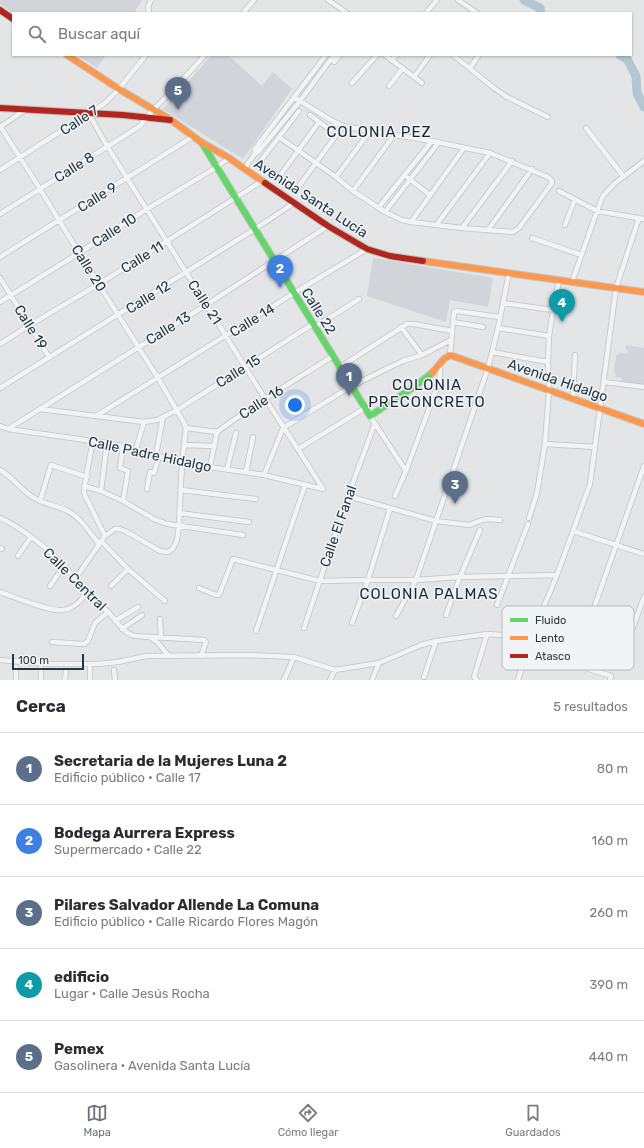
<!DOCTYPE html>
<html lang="es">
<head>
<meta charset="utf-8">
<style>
	:root { --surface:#fff; --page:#f7f7f7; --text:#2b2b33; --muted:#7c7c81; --line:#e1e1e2; --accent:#6b737a }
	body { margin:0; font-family:Rubik,sans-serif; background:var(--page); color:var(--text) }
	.scale { position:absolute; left:12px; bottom:10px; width:72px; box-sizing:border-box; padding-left:4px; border:2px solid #2a3640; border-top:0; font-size:11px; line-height:14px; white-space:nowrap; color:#2a3640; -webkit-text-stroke:3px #f0f4f7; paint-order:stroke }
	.you { position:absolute; left:295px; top:405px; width:14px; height:14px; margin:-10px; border:3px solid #fff; border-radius:50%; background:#1a73e8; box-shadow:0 0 0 6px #1a73e833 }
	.badge { display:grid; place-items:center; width:26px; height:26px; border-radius:50%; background:var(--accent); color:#fff; font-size:13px; font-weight:700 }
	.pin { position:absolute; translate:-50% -33px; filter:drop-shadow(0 1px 2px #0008) }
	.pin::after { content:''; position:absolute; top:21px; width:14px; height:12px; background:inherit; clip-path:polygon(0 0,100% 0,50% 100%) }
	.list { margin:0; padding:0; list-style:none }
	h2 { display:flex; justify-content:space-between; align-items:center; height:52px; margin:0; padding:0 16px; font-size:17px }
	h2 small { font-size:13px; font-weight:400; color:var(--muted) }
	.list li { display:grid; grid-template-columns:26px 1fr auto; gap:12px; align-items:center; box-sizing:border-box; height:72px; padding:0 16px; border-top:1px solid var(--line) }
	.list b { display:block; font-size:15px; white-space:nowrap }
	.list p { margin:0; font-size:13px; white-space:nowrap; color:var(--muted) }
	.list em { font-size:13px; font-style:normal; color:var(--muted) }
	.icon { flex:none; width:22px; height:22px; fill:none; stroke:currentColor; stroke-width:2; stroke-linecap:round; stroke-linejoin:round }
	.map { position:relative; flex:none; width:644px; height:680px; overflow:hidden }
	.search { position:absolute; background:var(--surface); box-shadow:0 1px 3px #0004; left:12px; right:12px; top:12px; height:44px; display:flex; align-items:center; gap:10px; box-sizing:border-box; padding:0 14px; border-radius:0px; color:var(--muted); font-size:15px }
	.sheet { height:412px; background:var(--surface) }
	nav { display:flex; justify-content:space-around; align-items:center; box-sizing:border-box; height:56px; border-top:1px solid var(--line); background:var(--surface); font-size:11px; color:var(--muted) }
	nav a { display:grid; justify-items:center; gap:2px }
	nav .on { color:var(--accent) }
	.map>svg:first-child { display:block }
</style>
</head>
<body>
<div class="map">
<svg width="644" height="680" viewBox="0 0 644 680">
	<rect width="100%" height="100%" fill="#e3e5e7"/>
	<!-- built -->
	<path fill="#d1d5da" d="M0 0H142L134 13H13L0 4Z
		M77 55H106L97 68Z
		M212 55H228L262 86 273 72 292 89 243 159 163 109Z
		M373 258 493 278 488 307 450 300 446 322 367 296Z
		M626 345 644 348V386L621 383 622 378 615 377 616 374 614 373 616 355H618L620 352 627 354 628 350 625 349Z"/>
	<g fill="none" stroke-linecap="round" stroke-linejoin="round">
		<!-- river -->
		<path stroke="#b2c7d1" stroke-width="9" d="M524 0 540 8 541 13
			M620 55 627 59 636 76 637 93 644 107"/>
		<!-- street casing -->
		<g stroke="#c1c3c5" stroke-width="6">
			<path id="street" d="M328 0 347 13
				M458 0 477 13
				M149 13 148 7 151 0
				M243 13 254 0
				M426 13 437 0
				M385 55 422 83
				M453 55 494 88 507 97 548 117
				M392 60 396 55
				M334 62 340 55
				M470 68 479 55
				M414 77 430 55
				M352 83 377 55
				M389 86 403 68
				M299 111 259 163 296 188 299 186 343 126
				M89 114 107 146 226 336C257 388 291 437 323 489
				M310 115 330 130 333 129 336 124
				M0 126 40 189 79 253 158 378 183 421 186 428 182 463 179 526C178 535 177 548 168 552L160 551 127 532 120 529H115L105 536 75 579
				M0 127 25 110
				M586 128 624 177
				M279 137 336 177 353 191 385 212 402 220 411 222 462 228 513 232 519 228 552 183V181L548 177 490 153 432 141 370 131 343 126 329 119 294 97
				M254 155 259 151 300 101 334 55
				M244 169 254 155 255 149 267 133 326 55
				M0 170 105 103 119 89 146 55
				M279 177 319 122
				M336 177 370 131
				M408 178 430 195
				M353 191 394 135
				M559 191 597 211 644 219
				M378 208 432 141
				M385 212 439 142
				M0 214 140 126 151 112 173 90 205 55
				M411 222 464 148
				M437 224 490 153
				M565 225 575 199
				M462 228 512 161
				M488 230 532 169
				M532 238 581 255
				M0 257 194 136
				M0 278 49 357
				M572 282 597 211 603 196 614 184 644 161
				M0 302 79 253 147 209 217 167 229 158
				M503 303 553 310
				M453 322 483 327
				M315 327 359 299
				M401 327 422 355
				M498 328 549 336
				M0 344 30 325 99 284 262 181
				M492 352 548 362
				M450 355 454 312 457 311 499 317
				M340 367 407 324H414L452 331
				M604 382 644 387
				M0 388 255 229 294 203
				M573 398 575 355
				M40 409 144 422 157 420 177 410 313 324
				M96 416 294 293 367 249
				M370 416 406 471
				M0 426 8 429 107 443 123 446 182 463 264 475 323 489
				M186 428 217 432C254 404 294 381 333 356
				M8 429 206 305 328 226
				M545 444 595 447
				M92 445 84 489V493L105 536
				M185 445 214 446
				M136 449 144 422
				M298 449 365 408
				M156 455 163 417
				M210 467 217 432
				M227 469 236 433
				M0 470C12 477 20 488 31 496 42 504 56 505 68 511 81 518 90 533 99 544
				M246 472 253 437
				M264 475 283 428 352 386 384 370 403 361 422 355 451 340
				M84 486 101 491 123 501 154 519 167 524 243 535
				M147 489 150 472 154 473 159 456
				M181 490 256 499
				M101 491 107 443
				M348 496 436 521 469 525 482 520 487 519 500 520
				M395 496 406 471 440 379V364
				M40 501 51 465 87 477
				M123 501 128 471 120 468 123 446
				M179 513 249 522
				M0 518C20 526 49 550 64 565 71 573 75 583 82 590 90 599 100 604 108 612 116 620 123 633 135 636L204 640 206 642 201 656
				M529 518 537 493 545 444 549 391 548 362 549 336 553 310 559 280
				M573 531 644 554
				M101 541 128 569 165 601
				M0 548 2 549
				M18 556 31 537
				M50 586 64 566
				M111 586 128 569
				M199 588 216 595H219L233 559 320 581 368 580H416L460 577 557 575
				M0 592C15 597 49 612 63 610 73 609 80 602 86 594
				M497 605 528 524
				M446 615 460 577 480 530
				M396 616 416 580 488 368 498 328 509 273
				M160 619 161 637
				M115 621 138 607
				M589 622 644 466
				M352 623 368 580 390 509
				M537 623 557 575 590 484 616 288 639 218
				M304 628 348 496 375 423
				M122 629 142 615
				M632 630 644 597
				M256 631 305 485
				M150 637 158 643 168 655
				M52 642 84 644 88 641 95 623 108 612
				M0 660 47 664H97L118 662 146 656 248 655 294 657 335 670 379 663 421 645 436 641 487 634 517 636 531 639 572 655 570 663 611 676 610 680
				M114 670 115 680
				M424 677 436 641
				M16 680V667
				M41 680V668
				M65 680 66 671
				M90 680V668
				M284 680 294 657
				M330 680 335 670
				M372 680 379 663
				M477 680 474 677 487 634
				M518 680 531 639"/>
		</g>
		<!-- fast casing -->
		<g stroke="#c1c3c5" stroke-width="8">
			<path id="fast" d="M202 143 370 416 414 387 432 373"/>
		</g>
		<!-- slow casing -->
		<g stroke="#c1c3c5" stroke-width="8">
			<path id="slow" d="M67 55 119 89 171 120 201 142 229 158 265 183
				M423 261 644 292
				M432 373 444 359 450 355 644 424"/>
		</g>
		<!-- jam casing -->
		<g stroke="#c1c3c5" stroke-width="8">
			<path id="jam" d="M0 10 13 19
				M0 108 123 115 170 120
				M265 183 328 226 367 249 390 256 423 261"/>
		</g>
		<!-- street -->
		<use href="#street" stroke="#f2f3f5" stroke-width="4.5"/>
		<!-- fast -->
		<use href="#fast" stroke="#63d668" stroke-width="6"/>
		<!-- slow -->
		<use href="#slow" stroke="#ff974d" stroke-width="6"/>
		<!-- jam -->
		<use href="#jam" stroke="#b3261e" stroke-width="6"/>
	</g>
	<g text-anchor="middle" stroke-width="3" stroke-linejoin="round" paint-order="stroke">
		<!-- street labels -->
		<g font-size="14" fill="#2a3640" stroke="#f0f4f7">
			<text transform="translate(79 120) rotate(-33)" y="5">Calle 7</text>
			<text transform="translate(74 167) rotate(-32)" y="5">Calle 8</text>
			<text transform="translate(97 197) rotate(-32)" y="5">Calle 9</text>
			<text transform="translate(311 198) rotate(33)" y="5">Avenida Santa Lucía</text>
			<text transform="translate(114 230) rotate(-33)" y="5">Calle 10</text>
			<text transform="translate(142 257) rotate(-32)" y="5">Calle 11</text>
			<text transform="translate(89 268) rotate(58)" y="5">Calle 20</text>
			<text transform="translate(148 297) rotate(-32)" y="5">Calle 12</text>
			<text transform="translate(205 302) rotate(57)" y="5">Calle 21</text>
			<text transform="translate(319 311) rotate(58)" y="5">Calle 22</text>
			<text transform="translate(252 320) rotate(-32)" y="5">Calle 14</text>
			<text transform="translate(31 327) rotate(58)" y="5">Calle 19</text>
			<text transform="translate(168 328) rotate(-32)" y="5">Calle 13</text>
			<text transform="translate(238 371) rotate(-32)" y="5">Calle 15</text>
			<text transform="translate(558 380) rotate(19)" y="5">Avenida Hidalgo</text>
			<text transform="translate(261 402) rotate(-33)" y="5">Calle 16</text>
			<text transform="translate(150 454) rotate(12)" y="5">Calle Padre Hidalgo</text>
			<text transform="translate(338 526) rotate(-71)" y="5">Calle El Fanal</text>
			<text transform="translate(75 579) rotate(45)" y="5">Calle Central</text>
		</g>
		<!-- neighbourhood labels -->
		<g font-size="15" letter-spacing="1" fill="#1c2731" stroke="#f0f4f7">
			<text x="379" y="137">COLONIA PEZ</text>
			<text x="427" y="390">COLONIA<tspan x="427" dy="17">PRECONCRETO</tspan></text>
			<text x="429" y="599">COLONIA PALMAS</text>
		</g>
	</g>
	<!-- legend -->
	<rect x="502" y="606" width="132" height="64" rx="6" fill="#f0f4f7" stroke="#b5bbc0" stroke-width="1"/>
	<rect x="510" y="618" width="18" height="4" fill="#63d668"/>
	<rect x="510" y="636" width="18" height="4" fill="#ff974d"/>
	<rect x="510" y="654" width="18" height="4" fill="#b3261e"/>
	<g font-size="11" fill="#2a3640">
		<text x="535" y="624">Fluido</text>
		<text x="535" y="642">Lento</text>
		<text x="535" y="660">Atasco</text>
	</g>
</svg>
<div class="scale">100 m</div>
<div class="you"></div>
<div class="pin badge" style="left:349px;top:396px;background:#5c6f8a">1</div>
<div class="pin badge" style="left:280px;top:288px;background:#3f7fe0">2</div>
<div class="pin badge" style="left:455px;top:504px;background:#5c6f8a">3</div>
<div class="pin badge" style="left:562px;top:322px;background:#0f9aa8">4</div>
<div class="pin badge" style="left:178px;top:110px;background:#5c6f8a">5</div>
<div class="search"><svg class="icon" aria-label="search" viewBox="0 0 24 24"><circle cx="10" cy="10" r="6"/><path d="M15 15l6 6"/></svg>Buscar aquí</div>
</div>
<section class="sheet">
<h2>Cerca<small>5 resultados</small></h2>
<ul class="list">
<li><span class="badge" style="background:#5c6f8a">1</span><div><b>Secretaria de la Mujeres Luna 2</b><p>Edificio público · Calle 17</p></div><em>80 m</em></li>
<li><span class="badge" style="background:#3f7fe0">2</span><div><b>Bodega Aurrera Express</b><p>Supermercado · Calle 22</p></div><em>160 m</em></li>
<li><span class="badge" style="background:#5c6f8a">3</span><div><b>Pilares Salvador Allende La Comuna</b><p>Edificio público · Calle Ricardo Flores Magón</p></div><em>260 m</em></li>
<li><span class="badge" style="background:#0f9aa8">4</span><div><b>edificio</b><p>Lugar · Calle Jesús Rocha</p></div><em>390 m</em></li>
<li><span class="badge" style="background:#5c6f8a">5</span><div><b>Pemex</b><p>Gasolinera · Avenida Santa Lucía</p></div><em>440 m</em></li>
</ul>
</section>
<nav>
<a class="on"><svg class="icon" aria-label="map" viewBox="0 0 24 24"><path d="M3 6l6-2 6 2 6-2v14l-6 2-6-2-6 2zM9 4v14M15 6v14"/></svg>Mapa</a>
<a><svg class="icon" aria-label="directions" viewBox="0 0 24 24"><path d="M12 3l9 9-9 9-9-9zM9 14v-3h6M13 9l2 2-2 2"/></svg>Cómo llegar</a>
<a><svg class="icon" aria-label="saved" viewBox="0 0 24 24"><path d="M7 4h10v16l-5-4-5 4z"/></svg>Guardados</a>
</nav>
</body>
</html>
